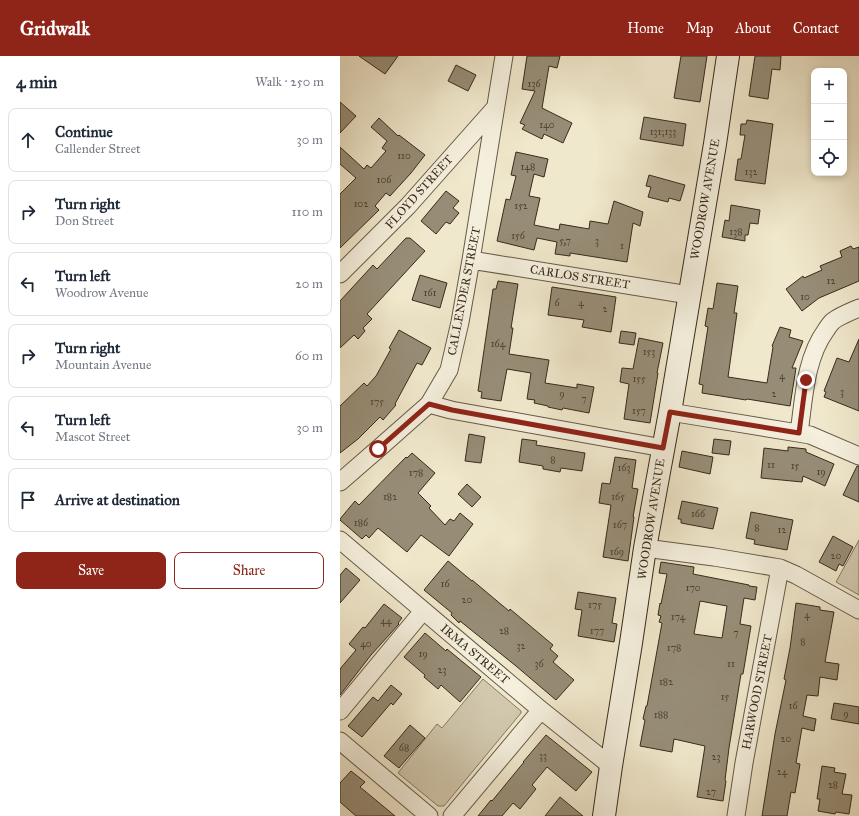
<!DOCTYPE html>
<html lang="en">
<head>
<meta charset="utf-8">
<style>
	:root { --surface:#fff; --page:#f6f6f7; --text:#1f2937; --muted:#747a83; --line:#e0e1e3; --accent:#8f2418 }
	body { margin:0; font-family:"IM FELL Great Primer",serif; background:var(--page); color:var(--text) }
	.controls { position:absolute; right:12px; top:12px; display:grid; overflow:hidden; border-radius:8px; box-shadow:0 2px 6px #0003 }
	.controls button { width:36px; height:36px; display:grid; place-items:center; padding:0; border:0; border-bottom:1px solid var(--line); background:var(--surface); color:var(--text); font:20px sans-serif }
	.stop { position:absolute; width:12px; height:12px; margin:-9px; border:3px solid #8f2418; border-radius:50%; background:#fff }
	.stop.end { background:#8f2418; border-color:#fff; box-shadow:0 1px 4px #0008 }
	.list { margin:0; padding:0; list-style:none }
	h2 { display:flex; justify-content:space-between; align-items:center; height:52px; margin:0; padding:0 16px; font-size:17px }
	h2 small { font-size:13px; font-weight:400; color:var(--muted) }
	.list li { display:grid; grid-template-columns:26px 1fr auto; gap:12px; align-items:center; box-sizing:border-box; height:64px; margin:0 8px 8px; padding:0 8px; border:1px solid var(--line); border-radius:8px }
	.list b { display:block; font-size:15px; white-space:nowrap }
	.list p { margin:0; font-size:13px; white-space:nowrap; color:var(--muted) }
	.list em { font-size:13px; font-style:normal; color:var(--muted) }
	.actions { display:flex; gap:8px; padding:12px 16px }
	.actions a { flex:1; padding:9px 0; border:1px solid var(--accent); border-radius:8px; text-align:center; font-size:14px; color:var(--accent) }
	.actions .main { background:var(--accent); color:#fff }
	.icon { flex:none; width:22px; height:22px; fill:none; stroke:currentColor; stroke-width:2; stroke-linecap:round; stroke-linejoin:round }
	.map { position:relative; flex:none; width:519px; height:760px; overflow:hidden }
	header { display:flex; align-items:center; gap:24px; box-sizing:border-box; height:56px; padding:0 20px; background:var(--accent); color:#fff }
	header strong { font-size:19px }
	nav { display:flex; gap:22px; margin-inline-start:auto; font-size:14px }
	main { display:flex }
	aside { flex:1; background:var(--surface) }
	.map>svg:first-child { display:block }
</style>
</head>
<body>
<header>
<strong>Gridwalk</strong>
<nav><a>Home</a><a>Map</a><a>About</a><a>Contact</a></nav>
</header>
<main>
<aside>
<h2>4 min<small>Walk · 250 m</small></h2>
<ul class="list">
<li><svg class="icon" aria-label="ahead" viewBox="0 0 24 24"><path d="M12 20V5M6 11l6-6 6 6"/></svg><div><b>Continue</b><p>Callender Street</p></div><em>30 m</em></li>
<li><svg class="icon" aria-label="right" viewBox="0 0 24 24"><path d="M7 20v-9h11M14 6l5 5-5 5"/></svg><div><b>Turn right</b><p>Don Street</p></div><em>110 m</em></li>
<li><svg class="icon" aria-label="left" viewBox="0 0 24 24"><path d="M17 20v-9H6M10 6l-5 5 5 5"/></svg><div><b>Turn left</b><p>Woodrow Avenue</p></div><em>20 m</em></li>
<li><svg class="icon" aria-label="right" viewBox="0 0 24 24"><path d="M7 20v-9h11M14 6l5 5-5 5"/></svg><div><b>Turn right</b><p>Mountain Avenue</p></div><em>60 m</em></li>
<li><svg class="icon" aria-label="left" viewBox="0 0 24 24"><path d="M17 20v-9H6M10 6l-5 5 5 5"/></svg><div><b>Turn left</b><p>Mascot Street</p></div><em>30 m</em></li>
<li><svg class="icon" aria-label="arrive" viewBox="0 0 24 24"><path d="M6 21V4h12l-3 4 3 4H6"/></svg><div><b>Arrive at destination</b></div></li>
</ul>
<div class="actions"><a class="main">Save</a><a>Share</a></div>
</aside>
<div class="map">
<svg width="519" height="760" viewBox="0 0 519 760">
	<rect width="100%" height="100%" fill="#f0e8cc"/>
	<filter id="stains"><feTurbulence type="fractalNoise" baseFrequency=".005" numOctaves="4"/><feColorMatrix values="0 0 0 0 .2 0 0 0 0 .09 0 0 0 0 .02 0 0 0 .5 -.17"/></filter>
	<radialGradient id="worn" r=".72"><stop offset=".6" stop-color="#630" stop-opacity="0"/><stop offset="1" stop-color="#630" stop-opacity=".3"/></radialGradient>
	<!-- green -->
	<path fill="#d1c8ae" stroke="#847a64" d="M519 484V539L496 526Z
		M143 623 181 655V657L104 750H98L58 717 97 668 102 672Z"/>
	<!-- building -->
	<path fill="#978d77" stroke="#372b1b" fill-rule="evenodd" d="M19 0H58L45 18Z
		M187 0H220L217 12 209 10 202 52 232 67 223 87 204 78 202 83 182 73 185 69 180 67 195 35 182 33Z
		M341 0H367L360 46 334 42Z
		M415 0H441L440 14 432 13 428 43 409 40Z
		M116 9 136 19 128 35 108 25Z
		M0 46 16 60 0 77Z
		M304 61 346 68 343 90 300 83Z
		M39 62 58 80 59 79 85 99 71 117 50 140 46 137 35 150 39 154 0 192V138L16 122 0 108V91L24 113 27 109 31 112 46 95 42 92 47 85 31 71Z
		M407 64 433 68 425 128 395 124 398 103H401L405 79H400L401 68H406Z
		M176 96 208 103 204 121 194 118 189 140 200 142 194 169 219 174 220 168 249 173 250 165 268 168 274 145 303 156 300 170 293 167 287 206 230 197V200L215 198 217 186 197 182 194 194 157 185 166 143 170 144 176 120 171 119Z
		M309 119 345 129 340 145 329 142 328 146 308 141 311 131 306 130Z
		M106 135 119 145 113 152 119 157 110 168 106 166 96 178 81 165Z
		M391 149 420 154 418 168 410 167 408 179H405V185L382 181 385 164 389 165Z
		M66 182H70L85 195 27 258 32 263 23 272 25 275 18 283 14 279 0 292V245L33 209 37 213Z
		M511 190 513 193 519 191V225L479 242 462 255 446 233 463 220 464 222 482 214 480 210 502 201 500 195Z
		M80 219 107 227 100 252 72 244Z
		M158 225 178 228 171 272H173L169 298 209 304 205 327 237 332V328L254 331 249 357 223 352 222 354 208 351V350L194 347 195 344 187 343 191 317 167 313 161 345 141 342 142 336 138 335 153 233H156Z
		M377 227 398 230 394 257H397L388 321 427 327 433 291 432 290 440 271 451 274 449 281 463 285 452 312H456L450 350 407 343 406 344 362 337 363 329 359 328 368 271 365 270 368 252 373 253Z
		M212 231 276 241 271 276 242 271 244 264 208 259Z
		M59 274 91 292 82 309 77 307 55 348 56 349 43 364 40 361 18 383 0 397V350L24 327 27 330 36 320 51 293 49 292Z
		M281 275 296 277 294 289 279 287Z
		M299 282 323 287 317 317H318L310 367 284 363 289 328 280 326 282 312 293 313Z
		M519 283V355L484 341 486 336 484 335 497 302 509 306Z
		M129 378 145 381 141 407 125 405Z
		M182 383 197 385 196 389 245 397 242 415 221 412 220 416 203 413V410L179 406Z
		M374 383 391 385 389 399 372 397Z
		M448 391 466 393V396L494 408 485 430 463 420 462 426 421 422 424 392 448 395Z
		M342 395 373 401 370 418 339 411Z
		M72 397 95 417 78 437 91 450 89 452 105 469 110 463 114 465 120 457 133 468 109 500 81 479 67 496 38 472 29 482 26 479 22 483 0 464V463L15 445 19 449 66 401 67 402Z
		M275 401 296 404 292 432 298 433 293 461H294L288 505 263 501 271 449 259 447 262 427 270 428Z
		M517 410H519V446L503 439Z
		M127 428 141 441 132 451 118 438Z
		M342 445 378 452 373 473 341 467V463H338Z
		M411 456 453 464 447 494 414 488 415 484 406 482Z
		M493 480 513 491 503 510 499 508 496 515 479 506Z
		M108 505 132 525V524L169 555 170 553 213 589 210 593 218 600 213 606 234 624 216 644 176 610 120 565 119 567 111 559 112 557 84 534Z
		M321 506 354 511 353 518 409 529V530L417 531 415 544 404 542 400 568 411 570 403 618H401L389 692 385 724 386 725 383 745 357 741 365 690 334 683 332 696 300 690 305 664 303 663 306 650H307L322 567 319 566 321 560 318 559 320 547 321 548 327 518 319 517ZM360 545 387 550 382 582 354 578Z
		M6 512 20 524 0 547V519Z
		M238 536 276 542 272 567 277 568 274 586 238 580 242 554 235 553Z
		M456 547 480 551V554L494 556 485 606 499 608 497 624 480 621 478 640 467 639 463 660 476 663 474 675 462 672 456 707 460 708 455 737 451 736 447 760H422L435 678 446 624 444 623 450 592Z
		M44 548 62 562 58 567 59 568 31 599 0 639V613L16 594 9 588 23 571 25 572Z
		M85 577 106 595 107 593 141 621 120 646 101 629 98 633 84 621 85 619 64 601Z
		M51 629 62 638 53 649 51 647 22 681 8 670 33 641 38 645Z
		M494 647 519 651V668L491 663Z
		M70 669 85 682 59 712 44 700Z
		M206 679 252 716 236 735 207 711 192 729 196 733 180 753 173 747 162 760H138L151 744 152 745 184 706H183Z
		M482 710 495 712 494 716 506 718 502 738 512 739 509 758 496 756 495 758 478 755 480 743H477Z
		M11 715 25 726 20 731 55 760H16L0 746V727Z
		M220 741 243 760H205Z"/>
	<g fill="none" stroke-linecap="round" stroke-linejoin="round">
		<!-- street casing -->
		<g stroke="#655a47" stroke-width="19">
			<path id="street" d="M131 204 349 239
				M0 218 68 150 155 52
				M89 348 111 354 323 392
				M330 356 470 379 519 400
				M459 377C464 342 465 303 486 274 488 271 490 268 492 266 497 261 512 255 519 252
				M0 426 38 393 89 348 109 314 120 266 131 204 164 0
				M0 484 201 654 271 710
				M305 492 374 501 440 512 456 519 519 554
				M0 655 83 555
				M0 685 89 760
				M112 760 201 654
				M396 760 404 707 440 512"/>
		</g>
		<!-- secondary casing -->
		<g stroke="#372b1b" stroke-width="24">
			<path id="secondary" d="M264 760 271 710 291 587 305 492 330 356 375 88 388 0"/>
		</g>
		<!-- street -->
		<use href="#street" stroke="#f5f0de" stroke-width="17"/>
		<!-- secondary -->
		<use href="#secondary" stroke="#f5f0de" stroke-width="22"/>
	</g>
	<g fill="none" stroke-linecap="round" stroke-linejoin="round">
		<!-- route -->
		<path stroke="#8f2418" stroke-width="5" d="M38 393 89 348 112 354 323 392 330 356 459 377 466 324"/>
	</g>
	<g text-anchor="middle" stroke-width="3" stroke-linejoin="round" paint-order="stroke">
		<!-- number labels -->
		<g font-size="10" fill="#4f4432">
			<text x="194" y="31">136</text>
			<text x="207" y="72">140</text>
			<text x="323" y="79">131;133</text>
			<text x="64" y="103">110</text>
			<text x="188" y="114">148</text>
			<text x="411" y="119">132</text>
			<text x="44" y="127">106</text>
			<text x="21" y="151">102</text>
			<text x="181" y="153">152</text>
			<text x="396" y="179">138</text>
			<text x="178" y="183">156</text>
			<text x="225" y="188">5,7</text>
			<text x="257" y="188">3</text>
			<text x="282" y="193">1</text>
			<text x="491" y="228">12</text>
			<text x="90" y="240">161</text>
			<text x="465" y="244">10</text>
			<text x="217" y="250">6</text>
			<text x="241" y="250">4</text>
			<text x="265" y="256">2</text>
			<text x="158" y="291">164</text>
			<text x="309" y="299">153</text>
			<text x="442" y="323">4</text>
			<text x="299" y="326">155</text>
			<text x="502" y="339">3</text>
			<text x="222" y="341">9</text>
			<text x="434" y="341">2</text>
			<text x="244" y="346">7</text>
			<text x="37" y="349">175</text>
			<text x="299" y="358">157</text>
			<text x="213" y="407">8</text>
			<text x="431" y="412">11</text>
			<text x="455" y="413">15</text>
			<text x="284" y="415">163</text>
			<text x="481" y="419">19</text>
			<text x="76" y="420">178</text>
			<text x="50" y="444">182</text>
			<text x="278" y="444">165</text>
			<text x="358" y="461">166</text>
			<text x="21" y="470">186</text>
			<text x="280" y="472">167</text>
			<text x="417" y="475">8</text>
			<text x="442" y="477">12</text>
			<text x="277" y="499">169</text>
			<text x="496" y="503">20</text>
			<text x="105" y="531">16</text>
			<text x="353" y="535">170</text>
			<text x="127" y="547">20</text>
			<text x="255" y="552">175</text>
			<text x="467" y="562">4</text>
			<text x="338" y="564">174</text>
			<text x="46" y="568">44</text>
			<text x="164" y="578">28</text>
			<text x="257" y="578">177</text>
			<text x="396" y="580">7</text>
			<text x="463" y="589">8</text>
			<text x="26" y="591">40</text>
			<text x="181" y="593">32</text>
			<text x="334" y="595">178</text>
			<text x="83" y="601">19</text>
			<text x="199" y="611">36</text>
			<text x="391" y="611">11</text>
			<text x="102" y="617">23</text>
			<text x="326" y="629">182</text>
			<text x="385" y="644">15</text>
			<text x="453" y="653">16</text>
			<text x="506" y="661">9</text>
			<text x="321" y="662">188</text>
			<text x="446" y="686">20</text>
			<text x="64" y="695">68</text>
			<text x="203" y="703">33</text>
			<text x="376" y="704">23</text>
			<text x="442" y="719">24</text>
			<text x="493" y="732">28</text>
			<text x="371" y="739">27</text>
		</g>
		<!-- street labels -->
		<g font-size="12" fill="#372b1b" stroke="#f5f0de">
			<text transform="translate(79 136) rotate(-48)" y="4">FLOYD STREET</text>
			<text transform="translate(365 143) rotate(-80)" y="4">WOODROW AVENUE</text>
			<text transform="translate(240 221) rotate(9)" y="4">CARLOS STREET</text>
			<text transform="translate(124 235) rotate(-79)" y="4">CALLENDER STREET</text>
			<text transform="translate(311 463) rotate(-81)" y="4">WOODROW AVENUE</text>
			<text transform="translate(135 598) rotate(40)" y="4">IRMA STREET</text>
			<text transform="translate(417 636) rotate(-79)" y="4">HARWOOD STREET</text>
		</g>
	</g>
	<rect width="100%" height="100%" filter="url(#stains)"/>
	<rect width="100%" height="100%" fill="url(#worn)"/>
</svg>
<div class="controls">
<button>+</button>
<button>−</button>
<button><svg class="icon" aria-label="locate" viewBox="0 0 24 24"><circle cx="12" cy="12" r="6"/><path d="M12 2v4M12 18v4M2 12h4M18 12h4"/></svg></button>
</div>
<div class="stop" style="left:38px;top:393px"></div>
<div class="stop end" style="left:466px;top:324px"></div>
</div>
</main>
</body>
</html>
